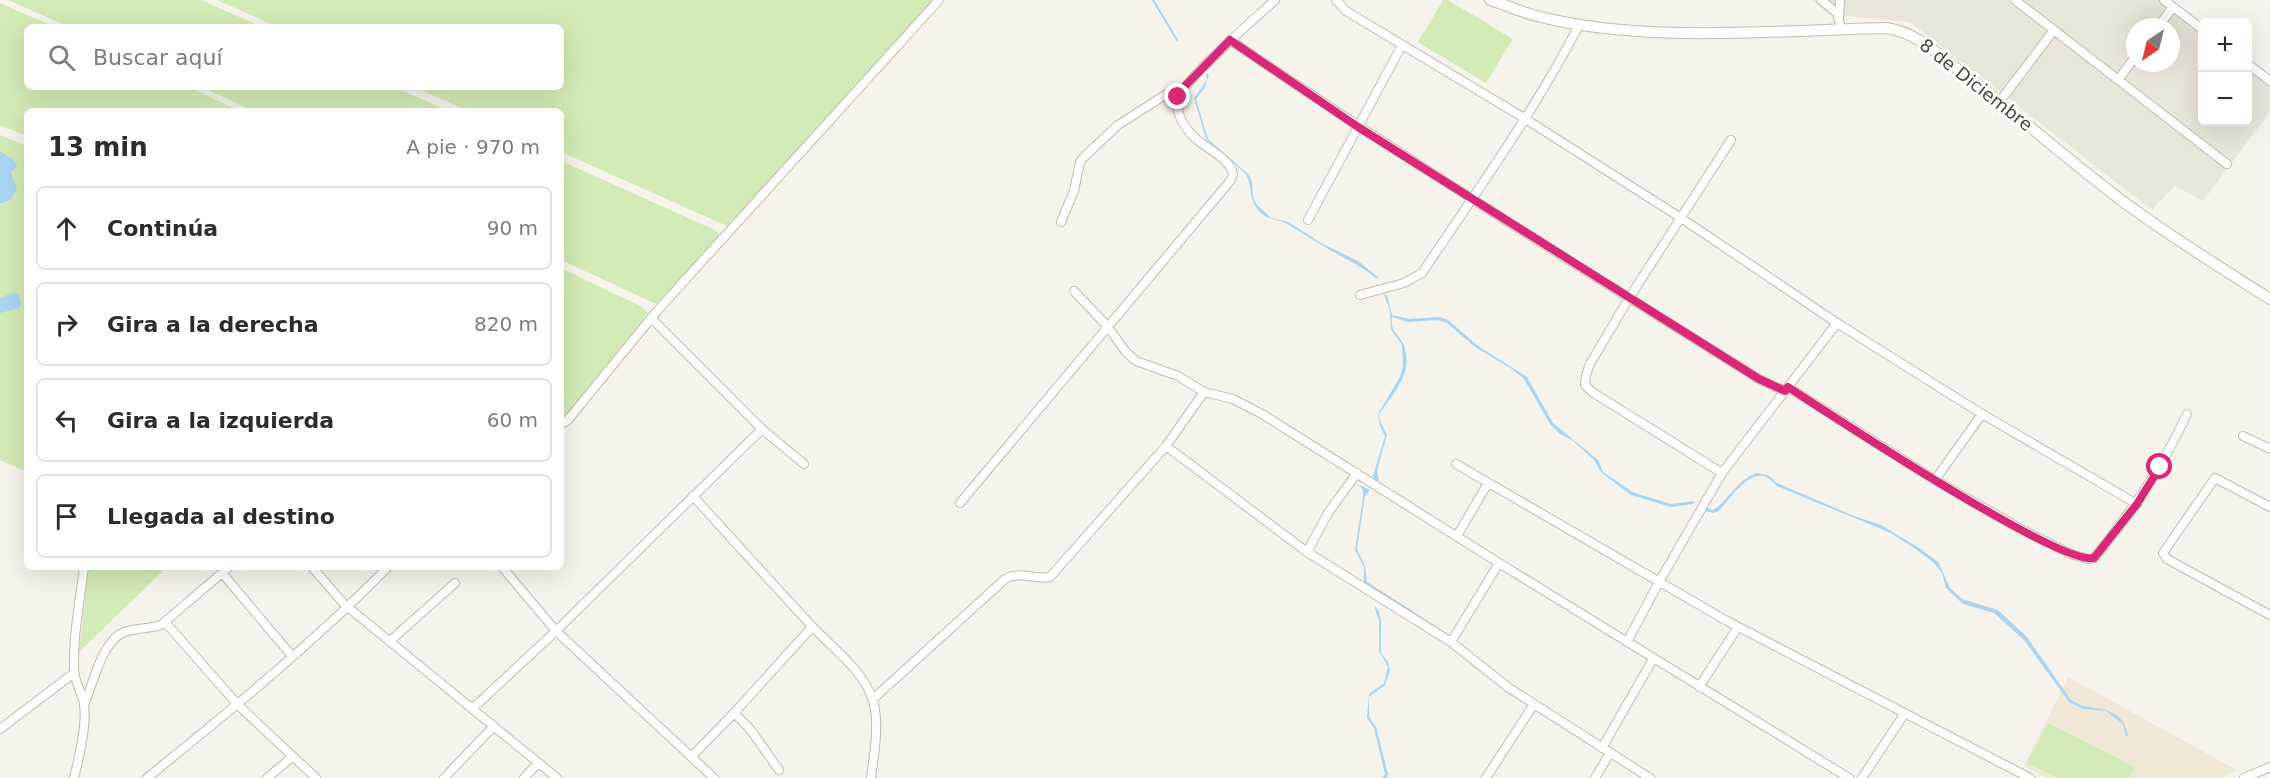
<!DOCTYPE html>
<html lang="es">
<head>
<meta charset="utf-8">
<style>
	:root { --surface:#fff; --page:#f7f7f7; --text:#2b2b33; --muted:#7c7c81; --line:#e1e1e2 }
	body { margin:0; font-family:"DejaVu Sans",sans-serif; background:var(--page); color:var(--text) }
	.controls { position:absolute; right:18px; top:18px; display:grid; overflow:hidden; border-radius:9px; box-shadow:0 6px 24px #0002 }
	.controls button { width:54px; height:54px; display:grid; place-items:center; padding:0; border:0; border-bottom:2px solid var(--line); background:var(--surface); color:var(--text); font:30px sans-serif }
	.compass { position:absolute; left:2126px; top:18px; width:54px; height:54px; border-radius:50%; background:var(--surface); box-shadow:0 6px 24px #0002; rotate:215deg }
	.stop { position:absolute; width:18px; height:18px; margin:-14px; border:4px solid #db2777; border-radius:50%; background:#fff }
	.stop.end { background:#db2777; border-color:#fff; box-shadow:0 2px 6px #0008 }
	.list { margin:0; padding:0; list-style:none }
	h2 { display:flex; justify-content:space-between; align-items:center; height:78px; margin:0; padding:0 24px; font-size:26px }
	h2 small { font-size:20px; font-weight:400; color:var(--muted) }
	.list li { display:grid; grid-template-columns:39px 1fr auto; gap:18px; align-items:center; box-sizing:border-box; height:84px; margin:0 12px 12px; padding:0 12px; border:2px solid var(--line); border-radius:9px }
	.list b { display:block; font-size:22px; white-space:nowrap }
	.list em { font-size:20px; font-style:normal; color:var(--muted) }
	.icon { flex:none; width:33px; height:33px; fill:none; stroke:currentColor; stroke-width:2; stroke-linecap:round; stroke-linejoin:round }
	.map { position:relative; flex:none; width:2270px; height:778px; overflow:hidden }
	.search { position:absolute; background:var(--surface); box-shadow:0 6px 24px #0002; left:24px; top:24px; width:540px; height:66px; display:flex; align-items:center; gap:15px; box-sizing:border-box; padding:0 21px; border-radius:9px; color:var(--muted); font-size:22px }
	.panel { position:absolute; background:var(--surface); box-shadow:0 6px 24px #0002; left:24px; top:108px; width:540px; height:462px; border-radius:9px }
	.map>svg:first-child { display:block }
</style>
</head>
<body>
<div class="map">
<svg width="2270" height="778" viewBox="0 0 2270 778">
	<rect width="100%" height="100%" fill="#f6f3ec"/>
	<!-- residential -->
	<path fill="#eae5da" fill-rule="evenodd" d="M1812 0H2166L2202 28V122H2248V62L2270 79V112L2203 201 2175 186 2152 210 1910 22 1833 15ZM2135 27H2171V63H2135Z"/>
	<!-- education -->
	<path fill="#efe8d6" d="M2068 677 2237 770 2221 778H2047L2024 766Z"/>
	<!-- green -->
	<path fill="#d2eab5" d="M8 0H201L262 27H69Z
		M217 0H935L729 225 727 226 561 152V111H468L414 87H561V27H278Z
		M1443 0H1448L1513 39 1486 83 1418 42Z
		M0 3 55 27H27V87H190L239 111H27V136L0 125Z
		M202 87H395L449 111H252Z
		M0 135 27 146V472L0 460Z
		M561 161 715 230 719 235 718 239 656 304 561 260Z
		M561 268 642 307 648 313 573 407 561 419Z
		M88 567H167L79 652Z
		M2048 723 2135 767 2129 778H2057L2027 763Z"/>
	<!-- water -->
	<path fill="#a9d4f2" d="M1206 73 1209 75 1204 89 1196 99 1208 139 1248 174 1252 181 1253 197 1257 205 1271 218 1288 222 1323 244 1358 261 1379 278H1376C1360 265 1343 258 1325 247 1313 240 1301 232 1289 225 1278 218 1268 222 1257 209 1249 198 1252 185 1246 174L1206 139 1194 98 1207 80Z
		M0 151 14 160 17 166 11 172 17 189 11 199 3 203H0Z
		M12 293 19 294 21 305 19 308 0 313V298Z
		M1384 295H1387L1392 315 1409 319 1439 317 1448 320 1478 346 1527 377 1553 423 1598 460 1603 472 1618 482 1632 492 1671 504 1694 501 1693 504 1671 507 1631 495 1601 472 1594 460 1572 440 1560 434 1550 424 1524 379 1512 369 1475 347 1447 323 1438 320 1408 322 1392 317C1390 333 1399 333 1404 346 1414 373 1393 394 1379 414L1380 421 1387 435 1377 470 1379 481 1372 479 1385 436 1380 426 1378 414 1400 377 1403 367 1402 345 1391 329 1390 310Z
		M1757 473 1768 475 1777 483 1854 516 1881 525 1919 548 1938 562 1950 588 1962 599 1998 610 2027 637 2071 700 2083 706 2106 710 2118 716 2124 723 2128 735 2126 737 2123 724 2106 711 2083 709 2069 702 2024 640 1994 613 1963 604 1946 588 1942 573 1934 563 1917 550 1891 533 1777 486C1774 483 1770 479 1766 477 1749 469 1729 500 1719 511L1713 513 1703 510 1704 507 1713 510C1730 499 1738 479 1757 473Z
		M1358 484 1370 490 1365 496 1357 549 1365 566 1367 582 1450 635 1364 583V567L1355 550 1363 498V490Z
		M1374 605 1379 612 1381 621V653L1388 662 1390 670 1385 685 1369 697V717L1376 727 1388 774 1387 778H1383L1385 774 1374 728 1367 718 1369 694 1384 683 1388 667 1379 651V621Z"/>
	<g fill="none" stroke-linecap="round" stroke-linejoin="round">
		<!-- stream -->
		<path stroke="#a9d4f2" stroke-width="2" d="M1153 0 1177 40"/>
		<!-- minor casing -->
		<g stroke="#c2bbae" stroke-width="10">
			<path id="minor" d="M1336 0 1346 11 1524 118 1681 218 1837 323 1982 414 2137 504
				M1821 0 1837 13 1841 28
				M2015 0 2227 164
				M2164 0 2202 29
				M1839 17 1840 0
				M2158 27 2173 7
				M1230 40C1404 158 1581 268 1759 379L1785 391
				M2248 64 2270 81
				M2118 80 2135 57
				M2000 101 2054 30
				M1308 220 1402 45
				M1061 222 1074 191 1080 162 1085 156 1118 125 1165 95 1184 88
				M1074 291 1108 327 1126 352 1136 361 1178 376 1204 392 1233 399 1262 414 1499 563 1849 778
				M1360 295 1404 283 1422 273C1475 194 1536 109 1579 25
				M651 318 762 429 804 464
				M1788 387 1935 480 2023 530 2071 554 2088 559 2094 558 2098 553C2134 508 2163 466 2187 414
				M561 424 567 421 657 311 939 0
				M2243 436 2270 449
				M1166 446 1307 552 1451 642 1509 688 1650 778
				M1456 464 1727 621 2030 778
				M1722 473 1592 392 1585 385 1586 375 1590 364 1629 298 1731 140
				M1935 480 1982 414
				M693 496C732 539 771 582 810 624 831 647 864 670 873 701 880 725 874 753 871 778
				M960 503 1231 180 1233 174C1229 157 1204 148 1193 136 1184 127 1175 112 1178 99 1183 80 1257 17 1275 0
				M2270 507 2215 478 2163 553 2167 559 2270 615
				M1457 536 1488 483
				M1307 552 1328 513 1357 473
				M312 567 344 604 557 778
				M502 567 556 631 714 778
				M222 573 292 656
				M165 622 238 705 316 778
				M390 641 455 583
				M1451 642 1499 563
				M1627 642 1659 582 1722 473 1837 323
				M1699 687 1738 627
				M873 699 1005 579C1021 570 1034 580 1050 577L1166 446 1204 392
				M84 705C93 684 102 641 124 632 136 628 149 629 161 625L229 567
				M472 709 556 631 762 429
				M734 713 750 729 779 770
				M0 729 74 673
				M1602 748 1653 659
				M691 757 734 713 812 627
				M74 778C79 757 87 726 84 704 82 692 74 681 74 669 73 635 80 600 84 567
				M147 778C230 711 313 643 388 567
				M267 778 292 757
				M444 778 494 726
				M524 778 538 763
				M1486 778 1534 704
				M1595 778 1610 753
				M1862 778 1905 713
				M2244 778 2270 767"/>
		</g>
		<!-- tertiary casing -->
		<g stroke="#c2bbae" stroke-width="12">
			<path id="tertiary" d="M1490 0C1506 5 1521 12 1537 16 1645 44 1776 30 1886 28 1917 32 1940 56 1964 74 2018 115 2068 160 2121 200 2169 236 2220 267 2270 299"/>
		</g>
		<!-- minor -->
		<use href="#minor" stroke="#fff" stroke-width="8"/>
		<!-- tertiary -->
		<use href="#tertiary" stroke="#fff" stroke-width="10"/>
	</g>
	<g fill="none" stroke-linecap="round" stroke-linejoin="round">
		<!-- route -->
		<path stroke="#db2777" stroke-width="8" d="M1178 97 1184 87 1230 40 1358 127 1759 379 1785 391 1788 387C1830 414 2060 566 2094 558L2137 504 2160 467"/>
	</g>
	<g text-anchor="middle" stroke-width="6" stroke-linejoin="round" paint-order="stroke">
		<!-- street labels -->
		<g font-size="18" fill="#4b4439" stroke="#fff">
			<text transform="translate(1976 85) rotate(38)" y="6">8 de Diciembre</text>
		</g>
	</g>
</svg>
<div class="controls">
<button>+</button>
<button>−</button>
</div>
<svg class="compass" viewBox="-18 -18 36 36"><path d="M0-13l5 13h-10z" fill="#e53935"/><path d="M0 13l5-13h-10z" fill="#7c7c81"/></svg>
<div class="stop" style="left:2160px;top:467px"></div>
<div class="stop end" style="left:1178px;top:97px"></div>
<div class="search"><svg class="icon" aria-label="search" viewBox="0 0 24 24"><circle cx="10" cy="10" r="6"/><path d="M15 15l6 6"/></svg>Buscar aquí</div>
<section class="panel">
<h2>13 min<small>A pie · 970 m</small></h2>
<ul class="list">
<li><svg class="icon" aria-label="ahead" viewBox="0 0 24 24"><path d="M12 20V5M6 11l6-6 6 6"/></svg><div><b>Continúa</b></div><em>90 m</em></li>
<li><svg class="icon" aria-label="right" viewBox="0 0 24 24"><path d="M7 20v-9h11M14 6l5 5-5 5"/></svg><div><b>Gira a la derecha</b></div><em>820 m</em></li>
<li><svg class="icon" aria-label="left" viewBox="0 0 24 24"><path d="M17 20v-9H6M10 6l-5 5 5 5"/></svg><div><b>Gira a la izquierda</b></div><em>60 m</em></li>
<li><svg class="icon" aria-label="arrive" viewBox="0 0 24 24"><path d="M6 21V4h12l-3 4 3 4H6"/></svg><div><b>Llegada al destino</b></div></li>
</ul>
</section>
</div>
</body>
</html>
